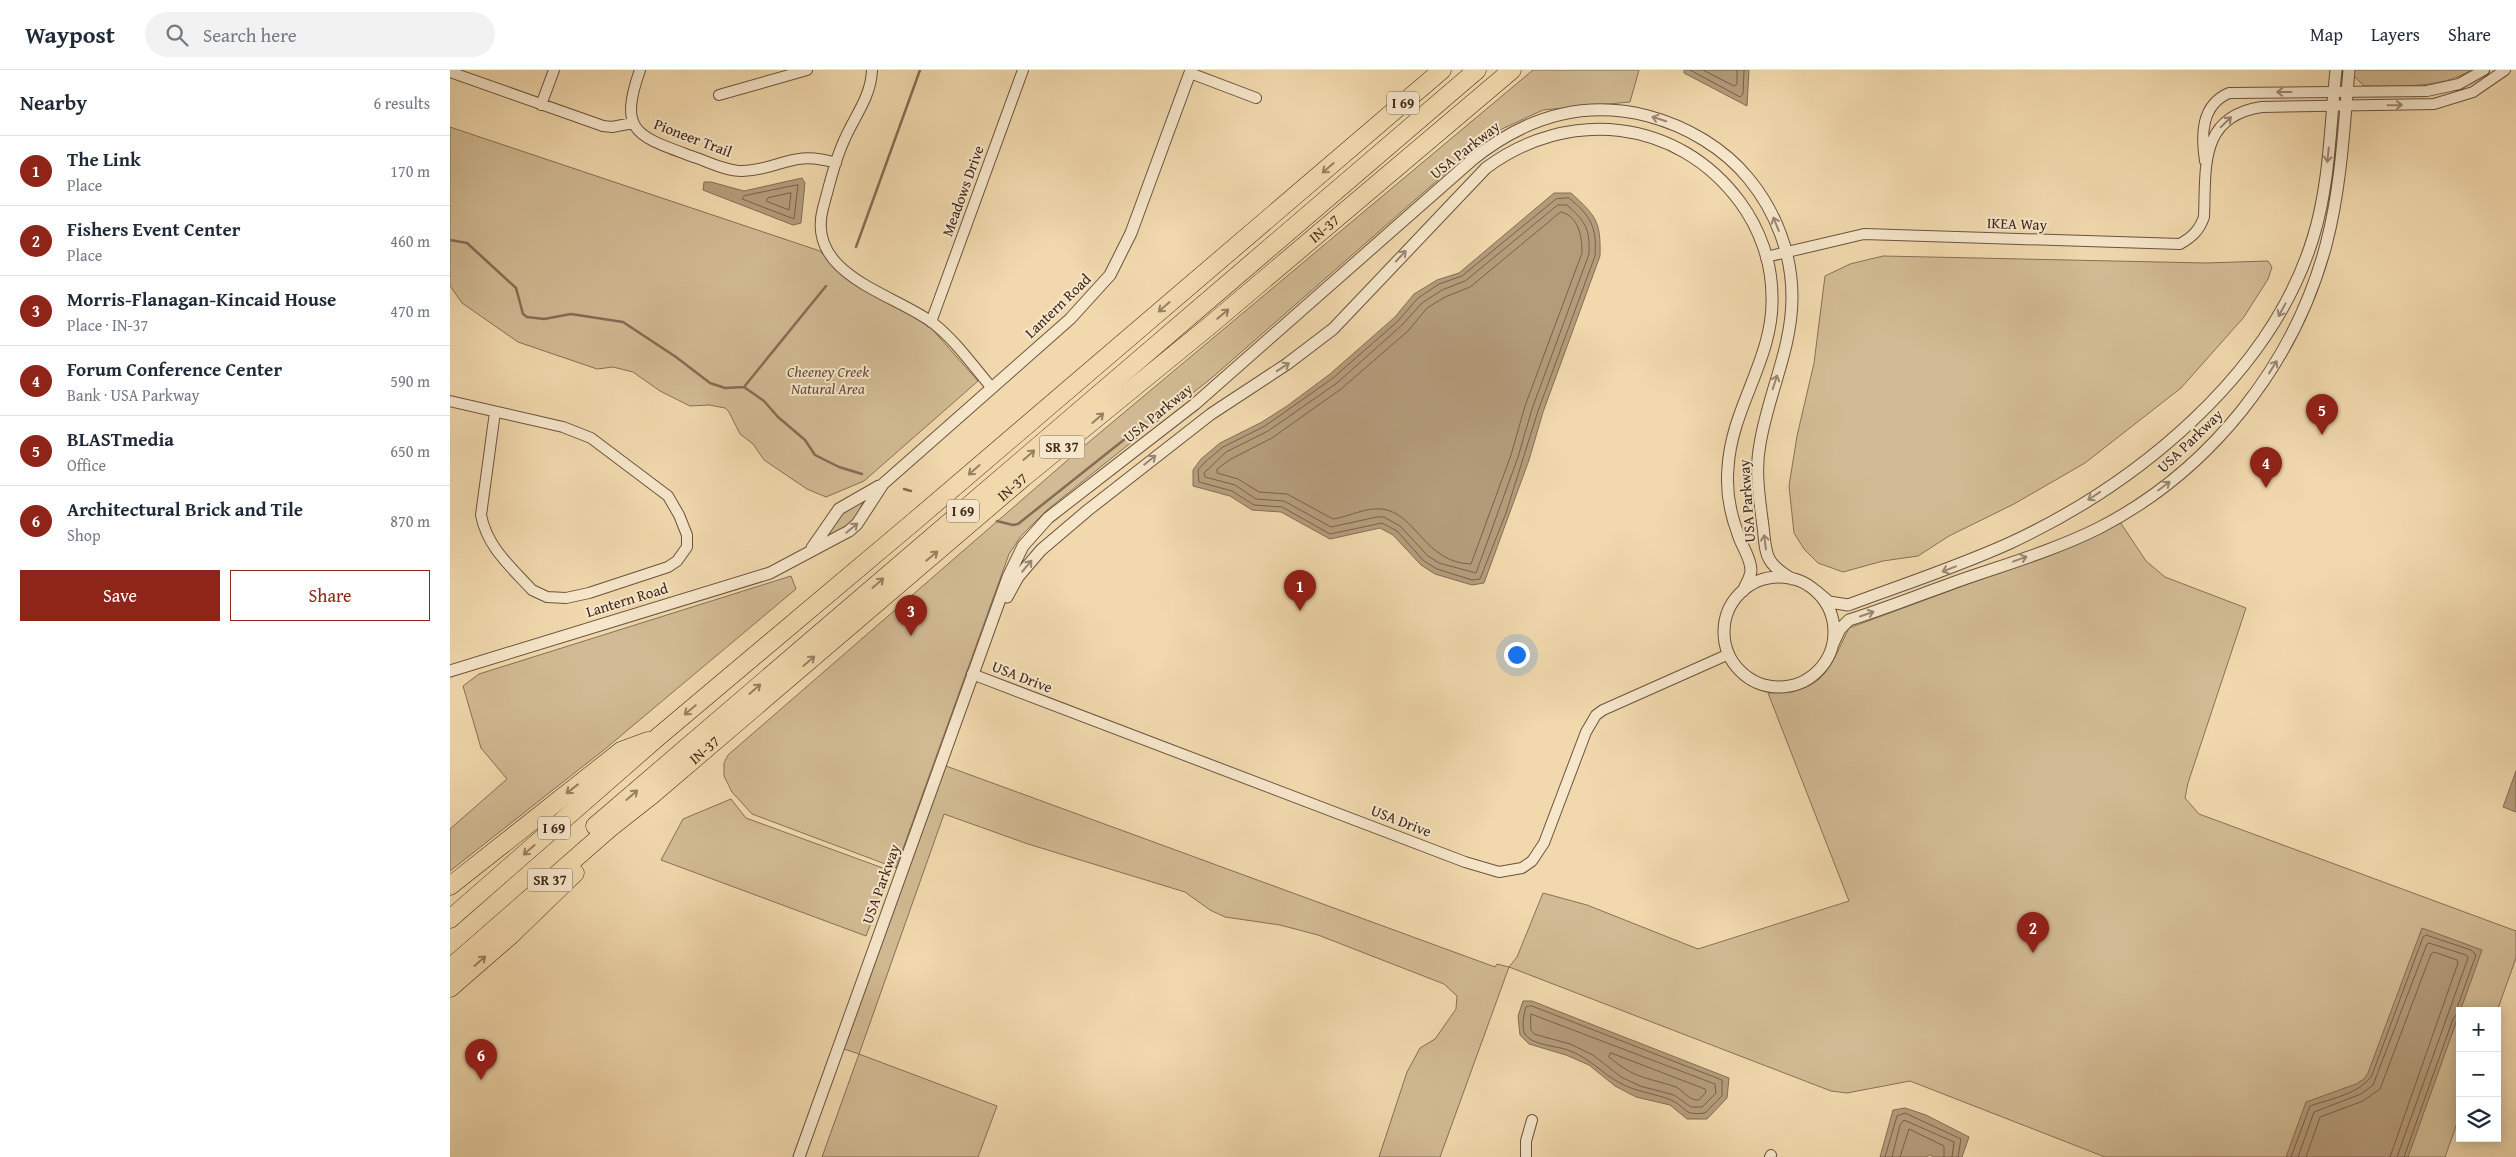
<!DOCTYPE html>
<html lang="en">
<head>
<meta charset="utf-8">
<style>
	:root { --surface:#fff; --page:#f2f2f3; --text:#1f2937; --muted:#747a83; --line:#e0e1e3; --accent:#8f2418 }
	body { margin:0; font-family:"Gentium Book Plus",serif; background:var(--page); color:var(--text) }
	.controls { position:absolute; right:15px; bottom:15px; display:grid; overflow:hidden; border-radius:0px; box-shadow:0 2px 12px #0003 }
	.controls button { width:45px; height:45px; display:grid; place-items:center; padding:0; border:0; border-bottom:1px solid var(--line); background:var(--surface); color:var(--text); font:25px sans-serif }
	.you { position:absolute; left:1066px; top:584px; width:18px; height:18px; margin:-12px; border:4px solid #fff; border-radius:50%; background:#1a73e8; box-shadow:0 0 0 8px #1a73e833 }
	.badge { display:grid; place-items:center; width:32px; height:32px; border-radius:50%; background:var(--accent); color:#fff; font-size:16px; font-weight:700 }
	.pin { position:absolute; translate:-50% -41px; filter:drop-shadow(0 1px 2px #0008) }
	.pin::after { content:''; position:absolute; top:26px; width:18px; height:15px; background:inherit; clip-path:polygon(0 0,100% 0,50% 100%) }
	.list { margin:0; padding:0; list-style:none }
	h2 { display:flex; justify-content:space-between; align-items:center; height:65px; margin:0; padding:0 20px; font-size:21px }
	h2 small { font-size:16px; font-weight:400; color:var(--muted) }
	.list li { display:grid; grid-template-columns:32px 1fr auto; gap:15px; align-items:center; box-sizing:border-box; height:70px; padding:0 20px; border-top:1px solid var(--line) }
	.list b { display:block; font-size:19px; white-space:nowrap }
	.list p { margin:0; font-size:16px; white-space:nowrap; color:var(--muted) }
	.list em { font-size:16px; font-style:normal; color:var(--muted) }
	.actions { display:flex; gap:10px; padding:15px 20px }
	.actions a { flex:1; padding:11px 0; border:1px solid var(--accent); border-radius:0px; text-align:center; font-size:18px; color:var(--accent) }
	.actions .main { background:var(--accent); color:#fff }
	.icon { flex:none; width:28px; height:28px; fill:none; stroke:currentColor; stroke-width:2; stroke-linecap:round; stroke-linejoin:round }
	.map { position:relative; flex:none; width:2066px; height:1087px; overflow:hidden }
	header { display:flex; align-items:center; gap:30px; box-sizing:border-box; height:70px; padding:0 25px; background:var(--surface); border-bottom:1px solid var(--line) }
	header strong { font-size:24px }
	nav { display:flex; gap:28px; margin-inline-start:auto; font-size:18px }
	.search { width:350px; height:45px; background:var(--page); display:flex; align-items:center; gap:12px; box-sizing:border-box; padding:0 18px; border-radius:28px; color:var(--muted); font-size:19px }
	main { display:flex }
	aside { flex:1; background:var(--surface) }
	.map>svg:first-child { display:block }
</style>
</head>
<body>
<header>
<strong>Waypost</strong>
<div class="search"><svg class="icon" aria-label="search" viewBox="0 0 24 24"><circle cx="10" cy="10" r="6"/><path d="M15 15l6 6"/></svg>Search here</div>
<nav><a>Map</a><a>Layers</a><a>Share</a></nav>
</header>
<main>
<aside>
<h2>Nearby<small>6 results</small></h2>
<ul class="list">
<li><span class="badge">1</span><div><b>The Link</b><p>Place</p></div><em>170 m</em></li>
<li><span class="badge">2</span><div><b>Fishers Event Center</b><p>Place</p></div><em>460 m</em></li>
<li><span class="badge">3</span><div><b>Morris-Flanagan-Kincaid House</b><p>Place · IN-37</p></div><em>470 m</em></li>
<li><span class="badge">4</span><div><b>Forum Conference Center</b><p>Bank · USA Parkway</p></div><em>590 m</em></li>
<li><span class="badge">5</span><div><b>BLASTmedia</b><p>Office</p></div><em>650 m</em></li>
<li><span class="badge">6</span><div><b>Architectural Brick and Tile</b><p>Shop</p></div><em>870 m</em></li>
</ul>
<div class="actions"><a class="main">Save</a><a>Share</a></div>
</aside>
<div class="map">
<svg width="2066" height="1087" viewBox="0 0 2066 1087">
	<rect width="100%" height="100%" fill="#f1d9ad"/>
	<filter id="stains"><feTurbulence type="fractalNoise" baseFrequency=".004" numOctaves="4"/><feColorMatrix values="0 0 0 0 .2 0 0 0 0 .09 0 0 0 0 .02 0 0 0 .5 -.17"/></filter>
	<radialGradient id="worn" r=".72"><stop offset=".6" stop-color="#630" stop-opacity="0"/><stop offset="1" stop-color="#630" stop-opacity=".3"/></radialGradient>
	<!-- green -->
	<path fill="#d2bb94" stroke="#887058" d="M1083 0H1189L1180 32 1093 40 1039 65 764 306 597 440 571 466 559 484 446 798 302 744 282 722 274 706V693L278 685 627 382Z
		M1904 0H2021C1991 19 1949 16 1914 16L1904 6Z
		M0 57 370 181 398 210 456 241 482 259 528 311 414 411 376 427 357 419 314 390 303 374 290 364 279 342 275 338 259 335 240 336 210 321 183 302 163 297 147 299 68 272 12 233 0 216Z
		M1433 186 1756 193 1818 191 1822 197 1818 209 1794 247 1731 318 1635 393 1564 434 1499 466 1468 486 1433 491 1393 502 1368 493 1354 479 1344 463 1339 416 1347 366 1364 293 1375 206 1400 194Z
		M413 431C408 450 394 459 377 467L391 442Z
		M1670 452 1696 491 1715 507 1796 538 1738 713 1735 728 1749 744 2066 861V888L2047 941H2010V1045L1995 1087H1655L1460 1011 1397 1023 1381 1021 1059 897 990 1087H929L957 1002 970 978 985 969 1006 939 1007 926 994 914 868 865 830 855 775 847 760 840 735 822 578 774 494 744 409 984 547 1036 528 1087H372L409 984 394 979 496 696 1045 897 1047 894 1059 897 1067 887 1093 823 1137 835 1248 879 1399 831 1318 623C1374 623 1378 601 1399 558L1564 497Z
		M341 506 346 519 155 679 0 801V759L57 709 31 678 13 616 29 604Z
		M281 729 296 748 441 801 416 866 211 790 233 749Z"/>
	<!-- water -->
	<path fill="#b49c7b" stroke="#846d55" d="M1234 0H1299L1297 36 1234 3Z
		M352 108 355 113 351 153 343 155 253 120 254 112H261L294 121Z
		M1104 123H1121C1146 146 1151 151 1150 186L1093 342 1079 390 1034 513 1022 515 985 504 971 495 943 465 930 458 880 469 831 442 802 440 780 426 743 416V400L751 389 770 373 812 352 837 336 880 304 945 247 964 224 987 210 1009 203Z
		M2066 701V742L2053 737Z
		M1972 858 2032 880 1958 1087H1836L1856 1032 1906 1014 1914 1009 1918 1003Z
		M1073 931H1082L1279 1008 1277 1028 1257 1049H1237L1220 1035 1186 1027 1165 1016 1139 995 1116 985 1079 974 1070 965 1068 946Z
		M1455 1038 1476 1045 1519 1067 1512 1087H1483L1480 1085 1476 1087H1430L1443 1040Z"/>
	<g fill="none" stroke-linecap="round" stroke-linejoin="round">
		<!-- shore -->
		<path stroke="#78614b" stroke-width="1" d="M1240 0 1290 27 1293 24 1294 0
			M1253 0 1284 16 1287 14V0
			M348 115 344 149 292 129 294 126Z
			M341 123 339 140 316 131 318 128Z
			M1119 128C1141 146 1147 157 1145 186L1088 341 1056 443 1030 509 1022 510 987 499 974 491 947 461 932 453 880 464 832 437 804 435 782 421 749 412 748 400 755 392 773 377 815 356 883 308 948 251 968 228 989 214 1012 206 1106 129Z
			M1108 135H1117C1136 152 1140 159 1139 184L1082 339 1068 387 1026 503 989 493 978 486 950 456 934 447H927L881 457 834 431 806 429 785 415 755 407 754 403 776 382 818 361 887 313 952 255 972 233 992 220 1015 211Z
			M1111 142C1129 146 1132 167 1132 183L1075 336 1061 385 1021 494C975 493 966 443 932 439 916 437 898 447 883 449L837 424 809 422 788 409 767 403V399L781 389 822 368 891 319 958 261 977 238 995 227 1020 217Z
			M1082 936 1272 1010V1026L1255 1043C1232 1046 1237 1037 1221 1030 1204 1023 1186 1022 1170 1013 1151 1003 1140 988 1118 980 1107 976 1081 975 1075 964 1071 956 1074 944 1076 937Z
			M1081 944 1265 1014 1266 1023 1252 1037H1241L1224 1025 1190 1016 1171 1007 1143 985 1120 974 1084 964 1081 960Z
			M1161 983 1255 1019 1256 1022 1249 1030C1239 1031 1234 1021 1226 1017 1196 1007 1185 1009 1159 987Z
			M1435 1087 1447 1046 1455 1043 1511 1069 1508 1087
			M1442 1087 1450 1055 1454 1050 1504 1072 1502 1087
			M1450 1087 1459 1059 1494 1076V1087
			M1841 1087 1860 1036C1880 1029 1910 1024 1922 1005L1973 867 1976 865 2021 880 2026 885 2007 938V944L2003 949 1954 1087
			M1848 1087 1864 1042 1911 1024 1923 1015 1977 874 1979 873 2016 885 2018 888 1947 1087
			M1856 1087 1870 1047 1913 1031 1930 1019 1981 884 1984 882 2007 890 2008 893 1940 1087"/>
		<!-- stream -->
		<path stroke="#846d55" stroke-width="2.5" d="M0 170 17 173 66 218 73 244 77 247 94 249 121 244 173 252 226 287 260 313 275 318 294 317 314 331 328 347 355 370 365 385 389 397 412 404
			M406 177 470 0
			M294 317 376 216
			M454 419 461 421
			M547 451 563 455 568 454 695 353"/>
		<!-- minor casing -->
		<g stroke="#6a5340" stroke-width="12">
			<path id="minor" d="M190 0C168 62 187 66 241 86 257 91 275 101 292 101 331 100 341 79 386 93
				M422 0C421 28 403 48 393 73 384 93 379 117 373 138 355 205 443 223 483 253 506 271 523 296 542 318
				M0 2 153 56 162 57 183 53
				M740 3 806 28
				M269 25 357 0
				M91 35 104 0
				M1755 91C1751 65 1751 35 1779 23L1977 21 2009 14 2034 0
				M1316 187 1414 164 1730 174C1742 167 1749 161 1754 147 1756 97 1749 46 1812 37L1984 34 2023 22 2055 0
				M481 252 573 0
				M0 331 113 357 141 368 218 426 229 445 237 465V477L227 491 218 497 139 523 116 528 97 527 82 520C61 497 37 477 31 445L45 342
				M522 604 1015 792 1049 802 1072 798 1082 791 1094 773 1136 662 1146 645 1153 640 1279 584
				M1076 1087V1071L1082 1050
				M1320 1087 1321 1085"/>
		</g>
		<!-- tertiary casing -->
		<g stroke="#6a5340" stroke-width="13">
			<path id="tertiary" d="M362 478 389 439 429 416
				M1274 562a55 55 0 1 1 110 0a55 55 0 1 1-110 0Z
				M1366 521 1379 532 1398 535C1452 515 1507 497 1560 473 1687 414 1821 305 1863 168 1880 113 1880 56 1886 0
				M557 527 568 507 591 480 638 440 761 344 837 294 883 259 1036 98C1118 37 1228 48 1290 132 1310 159 1322 193 1322 227 1324 288 1281 338 1278 398 1276 420 1280 443 1288 464 1291 475 1301 488 1301 500 1301 507 1296 514 1293 521
				M1383 574 1390 559 1399 550C1437 538 1474 523 1511 510 1557 494 1605 480 1649 458 1760 401 1844 295 1876 175 1891 118 1894 58 1899 0
				M0 601 320 503 399 461 407 454 433 414 620 249 660 205 681 163 741 0
				M349 1087 558 507 573 476 598 448 745 334 1022 90C1074 48 1132 29 1198 46 1236 56 1274 78 1299 109 1326 142 1342 184 1342 227 1342 279 1318 324 1310 374 1305 399 1309 425 1312 449 1317 482 1311 491 1342 509"/>
		</g>
		<!-- motorway casing -->
		<g stroke="#3d261b" stroke-width="19">
			<g id="motorway">
				<path d="M145 756 1027 0"/>
				<path d="M0 816 171 681 198 671"/>
				<path d="M0 849 208 667 467 449 992 0"/>
				<path id="s1" d="M0 898 160 758 202 725 573 408 758 257 1062 0"/>
				<path d="M0 918 61 865 125 803"/>
			</g>
		</g>
		<!-- minor -->
		<use href="#minor" stroke="#f6e6ca" stroke-width="10"/>
		<!-- tertiary -->
		<use href="#tertiary" stroke="#f6e6ca" stroke-width="11"/>
		<!-- motorway -->
		<use href="#motorway" stroke="#f1d9ad" stroke-width="18"/>
	</g>
	<!-- one-way arrows -->
	<defs><path id="oneway-shaft" d="M-6 0H5M1.5-3L5.5 0L1.5 3" fill="none" stroke-width="1.6" stroke-linecap="round" stroke-linejoin="round" transform="scale(1.25)"/></defs>
	<g stroke="#9a8672">
		<use href="#oneway-shaft" transform="translate(1834 22) rotate(-180)"/>
		<use href="#oneway-shaft" transform="translate(1945 35) rotate(-1)"/>
		<use href="#oneway-shaft" transform="translate(1209 49) rotate(-162)"/>
		<use href="#oneway-shaft" transform="translate(1776 52) rotate(-44)"/>
		<use href="#oneway-shaft" transform="translate(1878 85) rotate(96)"/>
		<use href="#oneway-shaft" transform="translate(1326 154) rotate(-112)"/>
		<use href="#oneway-shaft" transform="translate(951 186) rotate(-47)"/>
		<use href="#oneway-shaft" transform="translate(1832 240) rotate(118)"/>
		<use href="#oneway-shaft" transform="translate(833 297) rotate(-33)"/>
		<use href="#oneway-shaft" transform="translate(1823 297) rotate(-58)"/>
		<use href="#oneway-shaft" transform="translate(1325 312) rotate(-72)"/>
		<use href="#oneway-shaft" transform="translate(700 390) rotate(-39)"/>
		<use href="#oneway-shaft" transform="translate(1714 416) rotate(-37)"/>
		<use href="#oneway-shaft" transform="translate(1644 426) rotate(146)"/>
		<use href="#oneway-shaft" transform="translate(402 458) rotate(-40)"/>
		<use href="#oneway-shaft" transform="translate(1315 472) rotate(-97)"/>
		<use href="#oneway-shaft" transform="translate(1570 489) rotate(-20)"/>
		<use href="#oneway-shaft" transform="translate(577 496) rotate(-50)"/>
		<use href="#oneway-shaft" transform="translate(1499 499) rotate(159)"/>
		<use href="#oneway-shaft" transform="translate(1417 544) rotate(-19)"/>
	</g>
	<g stroke="#978064">
		<use href="#oneway-shaft" transform="translate(878 98) rotate(139)"/>
		<use href="#oneway-shaft" transform="translate(714 237) rotate(139)"/>
		<use href="#oneway-shaft" transform="translate(773 244) rotate(-40)"/>
		<use href="#oneway-shaft" transform="translate(648 348) rotate(-41)"/>
		<use href="#oneway-shaft" transform="translate(579 385) rotate(-41)"/>
		<use href="#oneway-shaft" transform="translate(524 400) rotate(139)"/>
		<use href="#oneway-shaft" transform="translate(482 486) rotate(-40)"/>
		<use href="#oneway-shaft" transform="translate(428 513) rotate(-41)"/>
		<use href="#oneway-shaft" transform="translate(359 591) rotate(-41)"/>
		<use href="#oneway-shaft" transform="translate(305 619) rotate(-41)"/>
		<use href="#oneway-shaft" transform="translate(240 640) rotate(140)"/>
		<use href="#oneway-shaft" transform="translate(122 719) rotate(142)"/>
		<use href="#oneway-shaft" transform="translate(182 725) rotate(-41)"/>
		<use href="#oneway-shaft" transform="translate(79 780) rotate(139)"/>
		<use href="#oneway-shaft" transform="translate(30 891) rotate(-41)"/>
	</g>
	<g text-anchor="middle" stroke-width="4" stroke-linejoin="round" paint-order="stroke">
		<!-- shield labels -->
		<g fill="#f6e6ca" stroke="#746050" stroke-width="1">
			<rect x="937" y="21.5" width="32" height="23" rx="4"/>
			<rect x="589.5" y="365.5" width="45" height="23" rx="4"/>
			<rect x="497" y="429.5" width="32" height="23" rx="4"/>
			<rect x="88" y="746.5" width="32" height="23" rx="4"/>
			<rect x="77.5" y="798.5" width="45" height="23" rx="4"/>
		</g>
		<g font-size="14" font-weight="bold" fill="#3d261b">
			<text x="953" y="38">I 69</text>
			<text x="612" y="382">SR 37</text>
			<text x="513" y="446">I 69</text>
			<text x="104" y="763">I 69</text>
			<text x="100" y="815">SR 37</text>
		</g>
		<!-- street labels -->
		<g font-size="15" fill="#3d261b" stroke="#f6e6ca">
			<text transform="translate(243 68) rotate(21)" y="5">Pioneer Trail</text>
			<text transform="translate(1015 80) rotate(-38)" y="5">USA Parkway</text>
			<text transform="translate(513 121) rotate(-70)" y="5">Meadows Drive</text>
			<text transform="translate(1567 154) rotate(2)" y="5">IKEA Way</text>
			<text dy="5" stroke="none"><textPath href="#s1" startOffset="1145">IN-37</textPath></text>
			<text transform="translate(608 236) rotate(-44)" y="5">Lantern Road</text>
			<text transform="translate(708 343) rotate(-39)" y="5">USA Parkway</text>
			<text transform="translate(1740 371) rotate(-44)" y="5">USA Parkway</text>
			<text dy="5" stroke="none"><textPath href="#s1" startOffset="740">IN-37</textPath></text>
			<text transform="translate(1297 431) rotate(-94)" y="5">USA Parkway</text>
			<text transform="translate(177 530) rotate(-17)" y="5">Lantern Road</text>
			<text transform="translate(572 607) rotate(21)" y="5">USA Drive</text>
			<text dy="5" stroke="none"><textPath href="#s1" startOffset="335">IN-37</textPath></text>
			<text transform="translate(951 751) rotate(21)" y="5">USA Drive</text>
			<text transform="translate(431 814) rotate(-70)" y="5">USA Parkway</text>
		</g>
		<!-- park labels -->
		<g font-size="15" font-style="italic" fill="#624b39" stroke="#f6e6ca">
			<text x="378" y="307">Cheeney Creek<tspan x="378" dy="17">Natural Area</tspan></text>
		</g>
	</g>
	<rect width="100%" height="100%" filter="url(#stains)"/>
	<rect width="100%" height="100%" fill="url(#worn)"/>
</svg>
<div class="controls">
<button>+</button>
<button>−</button>
<button><svg class="icon" aria-label="layers" viewBox="0 0 24 24"><path d="M12 4l9 5-9 5-9-5zM3 14l9 5 9-5"/></svg></button>
</div>
<div class="you"></div>
<div class="pin badge" style="left:850px;top:541px">1</div>
<div class="pin badge" style="left:1583px;top:883px">2</div>
<div class="pin badge" style="left:461px;top:566px">3</div>
<div class="pin badge" style="left:1816px;top:418px">4</div>
<div class="pin badge" style="left:1872px;top:365px">5</div>
<div class="pin badge" style="left:31px;top:1010px">6</div>
</div>
</main>
</body>
</html>
